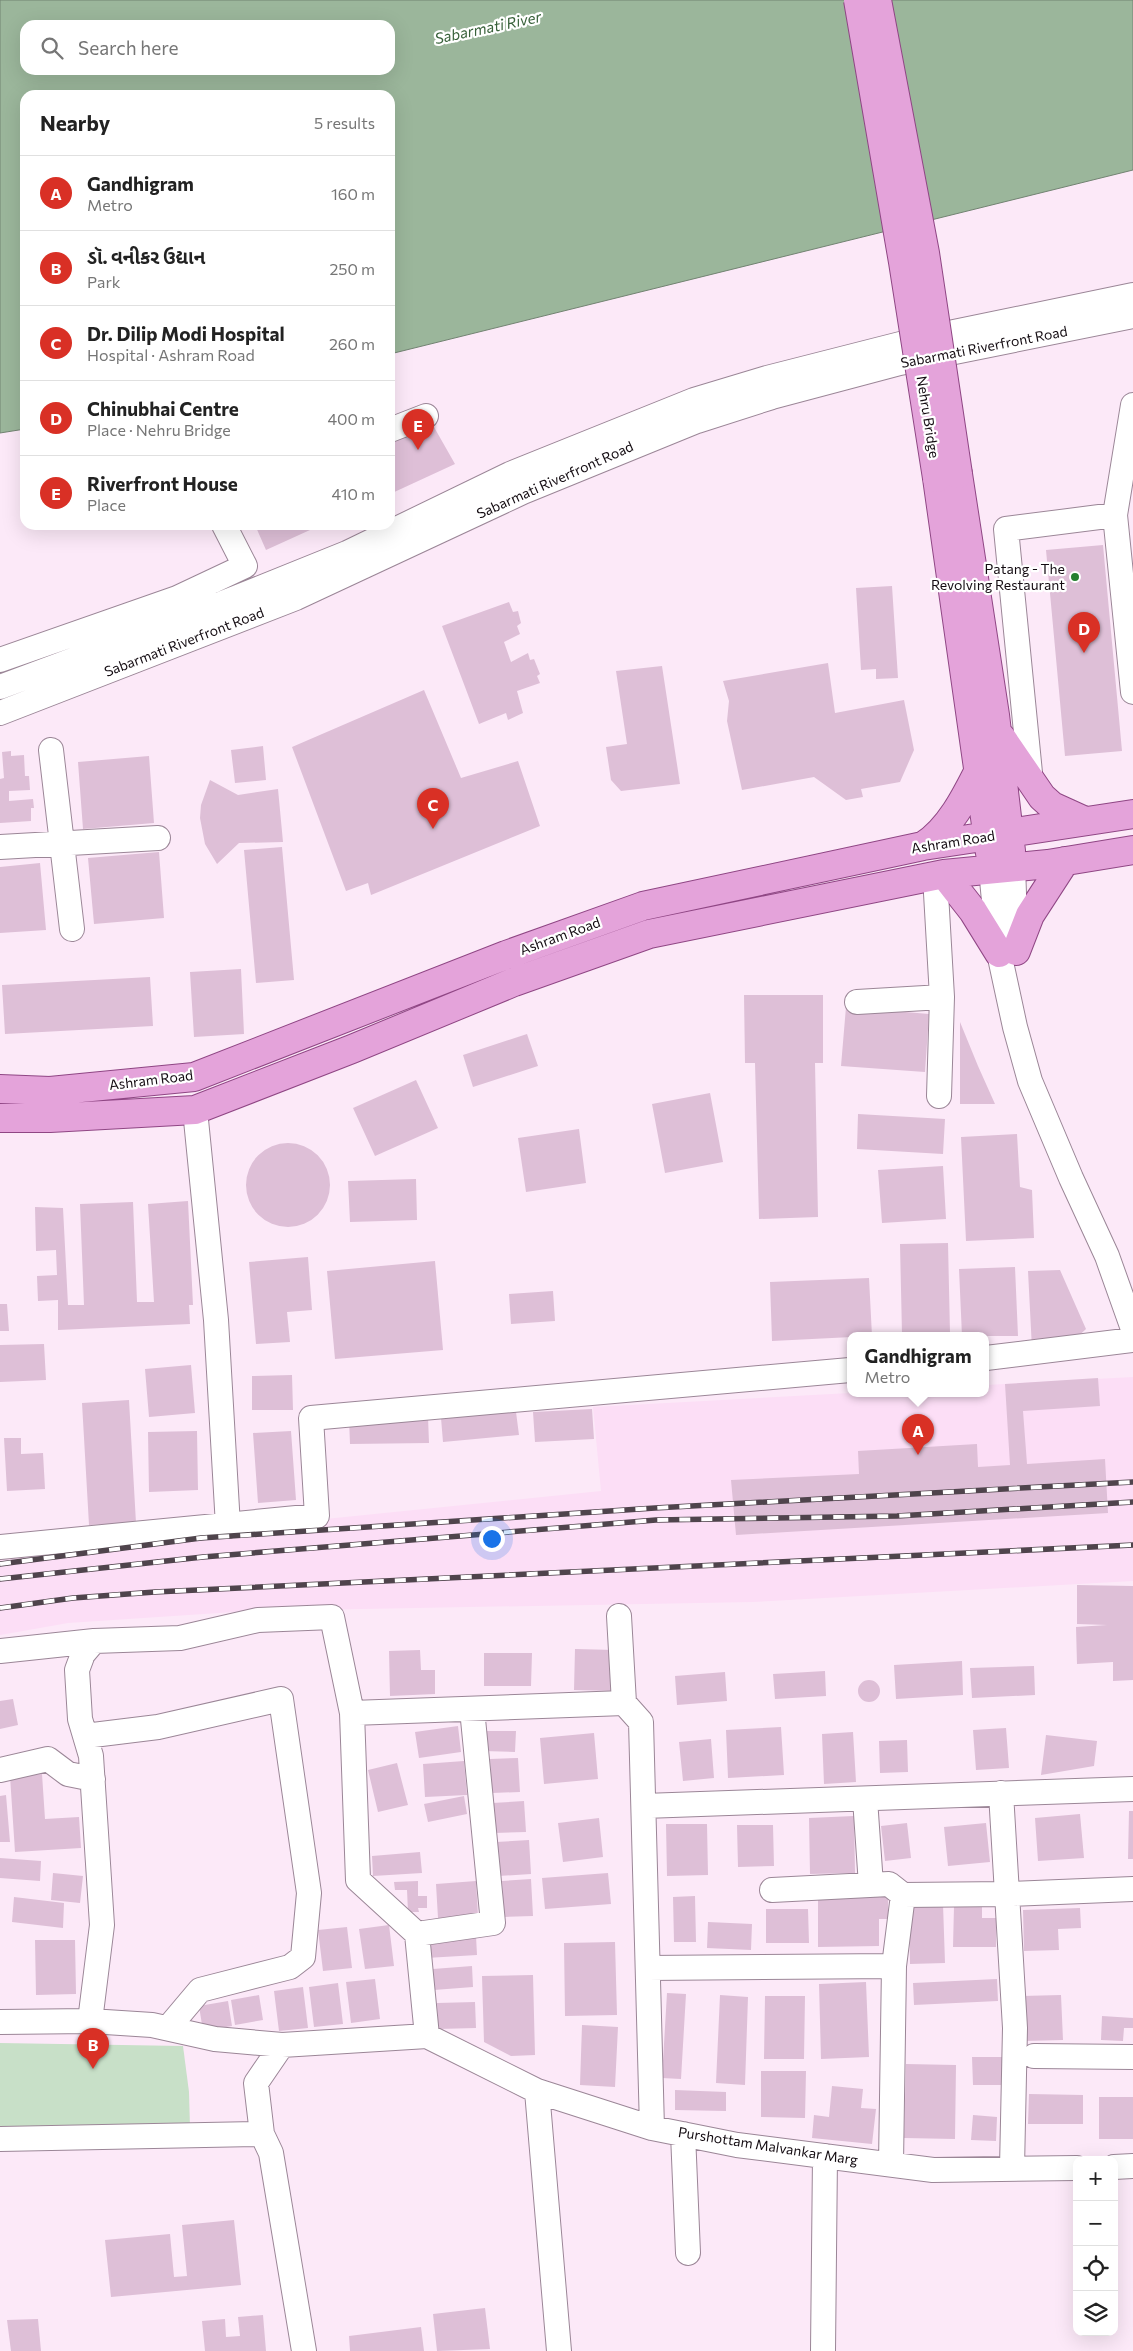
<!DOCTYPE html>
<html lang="en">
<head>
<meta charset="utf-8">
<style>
	:root { --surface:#fff; --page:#f2f2f2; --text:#222; --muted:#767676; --line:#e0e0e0; --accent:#d93025 }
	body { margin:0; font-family:Commissioner,"Noto Sans Gujarati",sans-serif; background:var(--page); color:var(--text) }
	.controls { position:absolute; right:15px; bottom:15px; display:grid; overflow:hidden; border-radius:10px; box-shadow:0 5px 20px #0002 }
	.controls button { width:45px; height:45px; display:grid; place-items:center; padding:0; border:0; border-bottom:1px solid var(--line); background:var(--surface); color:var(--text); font:25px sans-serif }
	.you { position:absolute; left:491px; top:1538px; width:18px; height:18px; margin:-12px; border:4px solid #fff; border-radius:50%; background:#1a73e8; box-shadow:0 0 0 8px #1a73e833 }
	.badge { display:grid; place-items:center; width:32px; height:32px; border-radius:50%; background:var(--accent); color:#fff; font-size:16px; font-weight:700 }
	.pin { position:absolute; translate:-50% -41px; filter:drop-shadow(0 1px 2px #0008) }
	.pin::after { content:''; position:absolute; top:26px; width:18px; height:15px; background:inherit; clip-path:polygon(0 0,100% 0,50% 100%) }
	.popup { position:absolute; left:847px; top:1332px; width:142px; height:65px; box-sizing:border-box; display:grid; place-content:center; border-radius:10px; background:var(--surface); filter:drop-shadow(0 1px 4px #0005); font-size:16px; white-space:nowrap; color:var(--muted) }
	.popup b { font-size:19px; color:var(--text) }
	.popup::after { content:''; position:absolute; left:50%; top:100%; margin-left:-10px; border:10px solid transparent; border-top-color:var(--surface) }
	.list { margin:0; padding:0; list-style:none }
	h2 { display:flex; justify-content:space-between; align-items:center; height:65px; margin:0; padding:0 20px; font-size:21px }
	h2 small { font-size:16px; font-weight:400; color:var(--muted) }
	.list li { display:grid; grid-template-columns:32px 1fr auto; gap:15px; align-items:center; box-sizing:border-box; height:75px; padding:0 20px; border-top:1px solid var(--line) }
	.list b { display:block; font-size:19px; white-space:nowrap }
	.list p { margin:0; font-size:16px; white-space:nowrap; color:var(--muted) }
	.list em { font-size:16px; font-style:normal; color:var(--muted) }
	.icon { flex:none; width:28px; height:28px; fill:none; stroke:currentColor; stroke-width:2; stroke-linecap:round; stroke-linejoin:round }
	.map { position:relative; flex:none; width:1133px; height:2351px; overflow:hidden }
	.search { position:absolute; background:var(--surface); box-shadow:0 5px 20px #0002; left:20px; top:20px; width:375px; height:55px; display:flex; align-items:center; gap:12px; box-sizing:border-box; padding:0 18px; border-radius:15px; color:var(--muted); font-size:19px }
	.panel { position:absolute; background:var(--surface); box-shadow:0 5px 20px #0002; left:20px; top:90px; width:375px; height:440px; border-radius:15px }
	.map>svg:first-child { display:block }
</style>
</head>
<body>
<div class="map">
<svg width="1133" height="2351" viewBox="0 0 1133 2351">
	<rect width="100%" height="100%" fill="#fce9f8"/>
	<!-- built -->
	<path fill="#fcdef6" d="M1133 1377V1581L753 1602 249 1611 68 1623 0 1635V1552L601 1491 593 1407 850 1393 986 1394V1385Z"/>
	<!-- green -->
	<path fill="#c8e0c8" d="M0 2043 183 2046 189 2092 190 2128H0Z"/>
	<!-- water -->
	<path fill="#9bb69b" stroke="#728372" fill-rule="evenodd" d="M0 0H1133V170L390 354V95H25V429L0 433ZM25 25H390V70H25Z"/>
	<!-- building -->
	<path fill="#debfd7" d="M430 420 455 464 390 494V436Z
		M255 525H321L266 550Z
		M1103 545 1122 751 1065 756 1046 550Z
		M892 586 898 678 876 679V669L861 670 856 588Z
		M509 602 513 612 518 611 521 623 517 626 520 634 504 642 511 662 528 653 530 660 534 659 540 674 537 676 540 683 517 691 523 713 508 720 506 713 479 724 442 626Z
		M828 663 835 713 904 700 914 750 900 782 861 789 863 797 846 800 814 777 742 790 727 721 729 701 723 681Z
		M662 666 680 784 621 791 611 780 606 747 627 744 616 671Z
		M424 690 461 778 518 761 540 826 371 895 368 883 346 891 292 747Z
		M263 746 266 780 235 783 231 750Z
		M11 751V756L24 755 25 776H29L30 790 9 791V801L33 799 34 808H31V821L0 823V779L4 778 2 752Z
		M149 756 154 823 83 829 78 762Z
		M210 780 238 795 278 789 283 842 239 843 217 864 205 844 200 818 201 805Z
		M282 847 294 980 256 983 244 850Z
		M159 852 164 918 94 924 88 858Z
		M40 863 46 930 0 933V867Z
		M241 969 244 1034 194 1037 190 972Z
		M150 977 153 1026 5 1034 2 985Z
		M744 995H823V1063H815L818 1217 759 1219 755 1063H745Z
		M846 1007 929 1014 925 1072 841 1066Z
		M960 1022 978 1066 995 1104H960Z
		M527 1034 538 1066 473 1087 463 1055Z
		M416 1080 438 1128 375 1156 353 1108Z
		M710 1093 723 1162 665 1173 652 1104Z
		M858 1114 945 1119 943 1154 857 1149Z
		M579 1129 586 1183 526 1192 518 1138Z
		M1017 1134 1020 1187 1032 1190 1034 1238 966 1241 961 1137Z
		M246 1185a42 42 0 1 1 84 0a42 42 0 1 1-84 0Z
		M943 1166 946 1219 882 1223 878 1170Z
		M416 1179 417 1220 350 1222 348 1181Z
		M188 1201 193 1305H189L190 1324 58 1330V1300L38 1301 37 1276 57 1275 56 1250 36 1251 35 1207 63 1208 68 1305H84L80 1204 133 1202 137 1302H154L148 1204Z
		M948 1243 950 1333 902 1334 900 1244Z
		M308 1257 312 1310 287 1312 290 1342 256 1344 249 1262Z
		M435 1261 443 1350 335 1359 327 1271Z
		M1015 1267 1018 1336H962L959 1269Z
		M1060 1270 1086 1329 1067 1347 1032 1349 1028 1271Z
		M869 1278 872 1336 772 1341 770 1282Z
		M553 1291 555 1321 511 1324 509 1294Z
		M0 1304H7L9 1331H0Z
		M44 1344 46 1380 0 1382V1345Z
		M191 1365 195 1413 149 1417 145 1369Z
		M292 1375 293 1410H252V1376Z
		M1098 1378 1100 1406 1023 1411 1027 1464 1105 1459 1108 1513 736 1535 731 1480 859 1474 858 1451 977 1444 978 1467 1010 1465 1005 1384Z
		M129 1400 136 1523 89 1525 82 1403Z
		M592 1409 594 1439 535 1442 533 1412Z
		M516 1412 519 1435 443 1442 441 1418Z
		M428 1417 429 1443 350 1444 349 1419Z
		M197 1431 198 1490 149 1492 148 1432Z
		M291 1431 296 1500 258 1503 253 1433Z
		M4 1438H21V1454L43 1453 45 1489 7 1491Z
		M1077 1585 1133 1586V1680L1113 1681V1662L1077 1664 1076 1627 1107 1625 1077 1624Z
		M575 1649 615 1650V1691L574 1690Z
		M420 1650 421 1670H435V1694L390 1696 389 1651Z
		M484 1653H532L531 1686H484Z
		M962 1661 963 1695 896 1699 894 1665Z
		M1034 1666 1035 1695 972 1698 970 1668Z
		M825 1671 826 1696 775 1699 773 1674Z
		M725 1672 727 1701 677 1705 675 1676Z
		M858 1691a11 11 0 1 1 22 0a11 11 0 1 1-22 0Z
		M13 1699 18 1725 0 1729V1701Z
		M458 1726 461 1752 419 1758 415 1732Z
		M781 1727 784 1775 728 1778 726 1730Z
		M1006 1728 1009 1768 976 1770 973 1730Z
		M483 1731H516L515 1752 483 1751Z
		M853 1732 856 1782 824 1784 822 1734Z
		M594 1733 598 1779 544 1784 540 1738Z
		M1046 1735 1097 1741 1094 1766 1041 1775Z
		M711 1739 714 1778 683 1781 679 1742Z
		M907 1740 908 1772 880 1773 879 1741Z
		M518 1758 520 1792 492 1793 490 1759Z
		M464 1761 467 1795 425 1797 423 1764Z
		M397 1763 408 1805 378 1812 368 1770Z
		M42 1774 45 1819 79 1817 81 1848 15 1852 10 1776Z
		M6 1795 10 1842H0V1796Z
		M464 1796 467 1814 428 1822 424 1804Z
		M524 1801 526 1832 494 1833 492 1803Z
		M1129 1811H1133V1859H1128Z
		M1080 1814 1084 1858 1038 1861 1035 1818Z
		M854 1816 855 1873 810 1874 809 1818Z
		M599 1818 603 1857 563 1862 558 1823Z
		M907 1823 911 1858 885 1861 881 1826Z
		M986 1823 990 1862 948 1866 944 1827Z
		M666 1824H707L708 1875 667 1876Z
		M737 1825H773L774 1866 738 1867Z
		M529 1840 531 1874 498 1876 496 1842Z
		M420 1852 422 1873 373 1876 372 1856Z
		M0 1858 41 1861 40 1881 0 1878Z
		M53 1873 83 1876 80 1903 51 1900Z
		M608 1873 611 1904 545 1909 542 1878Z
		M531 1879 533 1916 504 1917 502 1881Z
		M418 1881V1896H427V1908H418L419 1912H408L407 1890H395L394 1882Z
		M476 1881 478 1916 438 1918 436 1884Z
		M818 1894H888V1919H879V1946L818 1947Z
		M695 1896 696 1942H674L673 1897Z
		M14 1897 64 1903 63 1928 12 1922Z
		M943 1904 945 1963 910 1964 909 1905Z
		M954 1906H982V1918H996V1947H953Z
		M1080 1908 1081 1928 1058 1929 1059 1950 1024 1951 1023 1910Z
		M766 1909H808L809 1943H766Z
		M708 1922 752 1924 751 1950 707 1948Z
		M389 1925 394 1966 365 1969 359 1929Z
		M347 1927 352 1968 323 1971 318 1930Z
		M476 1936 477 1955 426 1958 425 1939Z
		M35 1940H75L76 1994 36 1995Z
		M615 1942 617 2015 565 2016 564 1943Z
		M472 1966 473 1987 434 1990 433 1969Z
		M533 1975 535 2055 511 2056 484 2042 482 1976Z
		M375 1979 380 2019 351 2023 346 1982Z
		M997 1979 998 2001 914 2005 913 1983Z
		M866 1982 869 2057 821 2059 819 1984Z
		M338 1983 343 2024 314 2027 309 1987Z
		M303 1987 308 2028 279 2031 274 1991Z
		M667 1993 686 1994 681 2079 662 2078Z
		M259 1995 263 2020 235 2025 231 2000Z
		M720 1995 748 1997 745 2085 716 2083Z
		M1061 1995 1063 2040 1024 2041 1022 1996Z
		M765 1996H805L804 2059H764Z
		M228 2001 232 2026 203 2031 199 2006Z
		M475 2002 476 2028 438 2029 437 2003Z
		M1102 2016 1133 2018V2028H1124L1123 2041 1101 2040Z
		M582 2025 618 2027 615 2087 580 2085Z
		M972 2057H1002V2085H973Z
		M906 2064 956 2065 955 2139 904 2138Z
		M761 2071H806L805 2118 761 2117Z
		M832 2086 863 2089 861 2108 876 2109 872 2144 812 2138 814 2115 829 2117Z
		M675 2090 726 2092V2111L675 2110Z
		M1029 2094 1083 2095V2124H1028Z
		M1099 2097H1133V2139H1099Z
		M973 2115 997 2117 996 2141 971 2140Z
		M234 2220 241 2285 111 2297 105 2240 170 2234 174 2277 187 2276 182 2225Z
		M485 2308 490 2349 437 2351 433 2314Z
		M263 2315 266 2351H205L202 2321 225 2319 226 2337 240 2336 238 2317Z
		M38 2319 41 2351H11L7 2320Z
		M421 2327 424 2351H350L349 2336Z"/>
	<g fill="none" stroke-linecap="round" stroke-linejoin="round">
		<!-- minor casing -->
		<g stroke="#9b8697" stroke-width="26">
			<path id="minor" d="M390 430 426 416
				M1115 515 1133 405
				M0 660 177 598 245 566 224 525
				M0 687 188 617 347 553 510 474 694 400 767 378 920 339 1133 295
				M0 713 296 598 523 492 697 421 772 397 900 363 1133 316
				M51 750 72 929
				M1031 783 1006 529 1115 515 1133 692
				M0 847 158 838
				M1013 866 1016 950
				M991 869 999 953 1015 1027 1030 1081 1071 1178 1107 1256 1133 1329
				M857 1002 942 997 935 876
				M939 1096 942 997
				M195 1110 216 1320 228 1526
				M986 1358 1133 1340
				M0 1547 317 1516 311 1418 850 1370
				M619 1616 624 1703
				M0 1651 94 1641
				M352 1713 624 1703 641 1722 652 2128
				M85 1736 158 1727 281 1699 309 1893 303 1957 290 1967 200 1990 168 2028
				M0 1770 48 1759 68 1774 93 1779
				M1001 1793 1015 2028 1012 2168
				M865 1799 871 1885
				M644 1806 1133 1789
				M772 1890 889 1884 903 1895 894 1966 891 2164
				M903 1895 1008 1894 1133 1889
				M417 1934 493 1923 472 1709
				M648 1968 894 1966
				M90 2021 102 1925 91 1756 80 1719 77 1670 83 1654 94 1641 180 1638 258 1620 332 1617 352 1713 358 1880 417 1934 427 2036
				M0 2022 90 2021 152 2025 215 2039 282 2045 427 2036 537 2091 652 2128 737 2145 933 2170 1077 2168
				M282 2045 256 2083 262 2134 271 2153 304 2351
				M1034 2056 1133 2057
				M537 2091 559 2351
				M683 2134 688 2253
				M0 2139 262 2134
				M1114 2167 1133 2166
				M823 2351 825 2156"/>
		</g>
		<!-- major casing -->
		<g stroke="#8f4684" stroke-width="30">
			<path id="major" d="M958 474 995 715 1011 851
				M937 478 990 853
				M1001 737 1042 797 1052 806 1085 821
				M923 846C949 830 966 796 979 770
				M944 874 973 911 999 953
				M1016 951 1030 915 1065 861
				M0 1089 50 1091 194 1077 506 955 643 906 923 846 1133 814
				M0 1118H50L195 1110 352 1049 514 982 649 934 944 874 1048 864 1133 850"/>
		</g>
		<!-- minor -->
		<use href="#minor" stroke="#fff" stroke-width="24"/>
		<!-- major -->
		<use href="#major" stroke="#e4a3da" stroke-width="28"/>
		<!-- rail casing -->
		<g stroke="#4f444c" stroke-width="5.5">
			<path id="rail" d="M0 1564 201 1538 655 1508 1133 1482
				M0 1579 203 1557 656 1520 897 1516 1133 1502
				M0 1608 73 1598 155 1592 1133 1545"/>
		</g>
		<!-- rail -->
		<use href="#rail" stroke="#fff" stroke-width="4" stroke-dasharray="11" stroke-linecap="butt"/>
		<!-- major-bridge casing -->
		<g stroke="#8f4684" stroke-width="30" stroke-linecap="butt">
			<path id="major-bridge" d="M858 0 903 262 937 478
				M877 0 925 253 958 474"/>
		</g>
		<!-- major-bridge -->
		<use href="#major-bridge" stroke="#e4a3da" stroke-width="28"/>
	</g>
	<!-- markers -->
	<circle fill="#247f2f" stroke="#fff" stroke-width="2" cx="1075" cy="577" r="5"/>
	<g text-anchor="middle" stroke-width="4.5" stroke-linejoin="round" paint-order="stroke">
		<!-- street labels -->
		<g font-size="14" fill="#130b11" stroke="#fff">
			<text transform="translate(984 347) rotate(-11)" y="5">Sabarmati Riverfront Road</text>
			<text transform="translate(928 417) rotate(81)" y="5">Nehru Bridge</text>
			<text transform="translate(555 480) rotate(-24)" y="5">Sabarmati Riverfront Road</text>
			<text transform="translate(184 642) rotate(-21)" y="5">Sabarmati Riverfront Road</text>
			<text transform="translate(953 842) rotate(-9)" y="5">Ashram Road</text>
			<text transform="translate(560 936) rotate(-20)" y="5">Ashram Road</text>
			<text transform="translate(151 1080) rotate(-7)" y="5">Ashram Road</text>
			<text transform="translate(768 2146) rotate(9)" y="5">Purshottam Malvankar Marg</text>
		</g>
		<!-- poi labels -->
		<g font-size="14" fill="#130b11" stroke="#fff" text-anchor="end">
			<text x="1065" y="574">Patang - The<tspan x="1065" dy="16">Revolving Restaurant</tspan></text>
		</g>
		<!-- water labels -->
		<g font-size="15" font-style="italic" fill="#38613a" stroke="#fff">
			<text transform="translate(488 28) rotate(-12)" y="5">Sabarmati River</text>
		</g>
	</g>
</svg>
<div class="controls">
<button>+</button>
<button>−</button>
<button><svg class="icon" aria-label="locate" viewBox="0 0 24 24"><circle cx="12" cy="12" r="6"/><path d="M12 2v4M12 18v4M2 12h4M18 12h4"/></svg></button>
<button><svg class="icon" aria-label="layers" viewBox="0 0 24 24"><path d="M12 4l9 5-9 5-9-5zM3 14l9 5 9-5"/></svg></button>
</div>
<div class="you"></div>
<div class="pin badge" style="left:918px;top:1455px">A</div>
<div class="popup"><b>Gandhigram</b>Metro</div>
<div class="pin badge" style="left:93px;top:2069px">B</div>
<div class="pin badge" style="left:433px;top:829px">C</div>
<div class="pin badge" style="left:1084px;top:653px">D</div>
<div class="pin badge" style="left:418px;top:450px">E</div>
<div class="search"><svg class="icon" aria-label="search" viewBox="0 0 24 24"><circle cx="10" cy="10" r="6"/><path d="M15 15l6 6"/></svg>Search here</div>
<section class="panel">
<h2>Nearby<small>5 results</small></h2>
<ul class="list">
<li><span class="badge">A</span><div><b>Gandhigram</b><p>Metro</p></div><em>160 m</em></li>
<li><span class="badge">B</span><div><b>ડૉ. વનીકર ઉદ્યાન</b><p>Park</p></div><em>250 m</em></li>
<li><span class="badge">C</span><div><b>Dr. Dilip Modi Hospital</b><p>Hospital · Ashram Road</p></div><em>260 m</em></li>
<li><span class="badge">D</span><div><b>Chinubhai Centre</b><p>Place · Nehru Bridge</p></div><em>400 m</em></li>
<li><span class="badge">E</span><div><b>Riverfront House</b><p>Place</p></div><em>410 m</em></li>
</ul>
</section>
</div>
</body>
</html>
